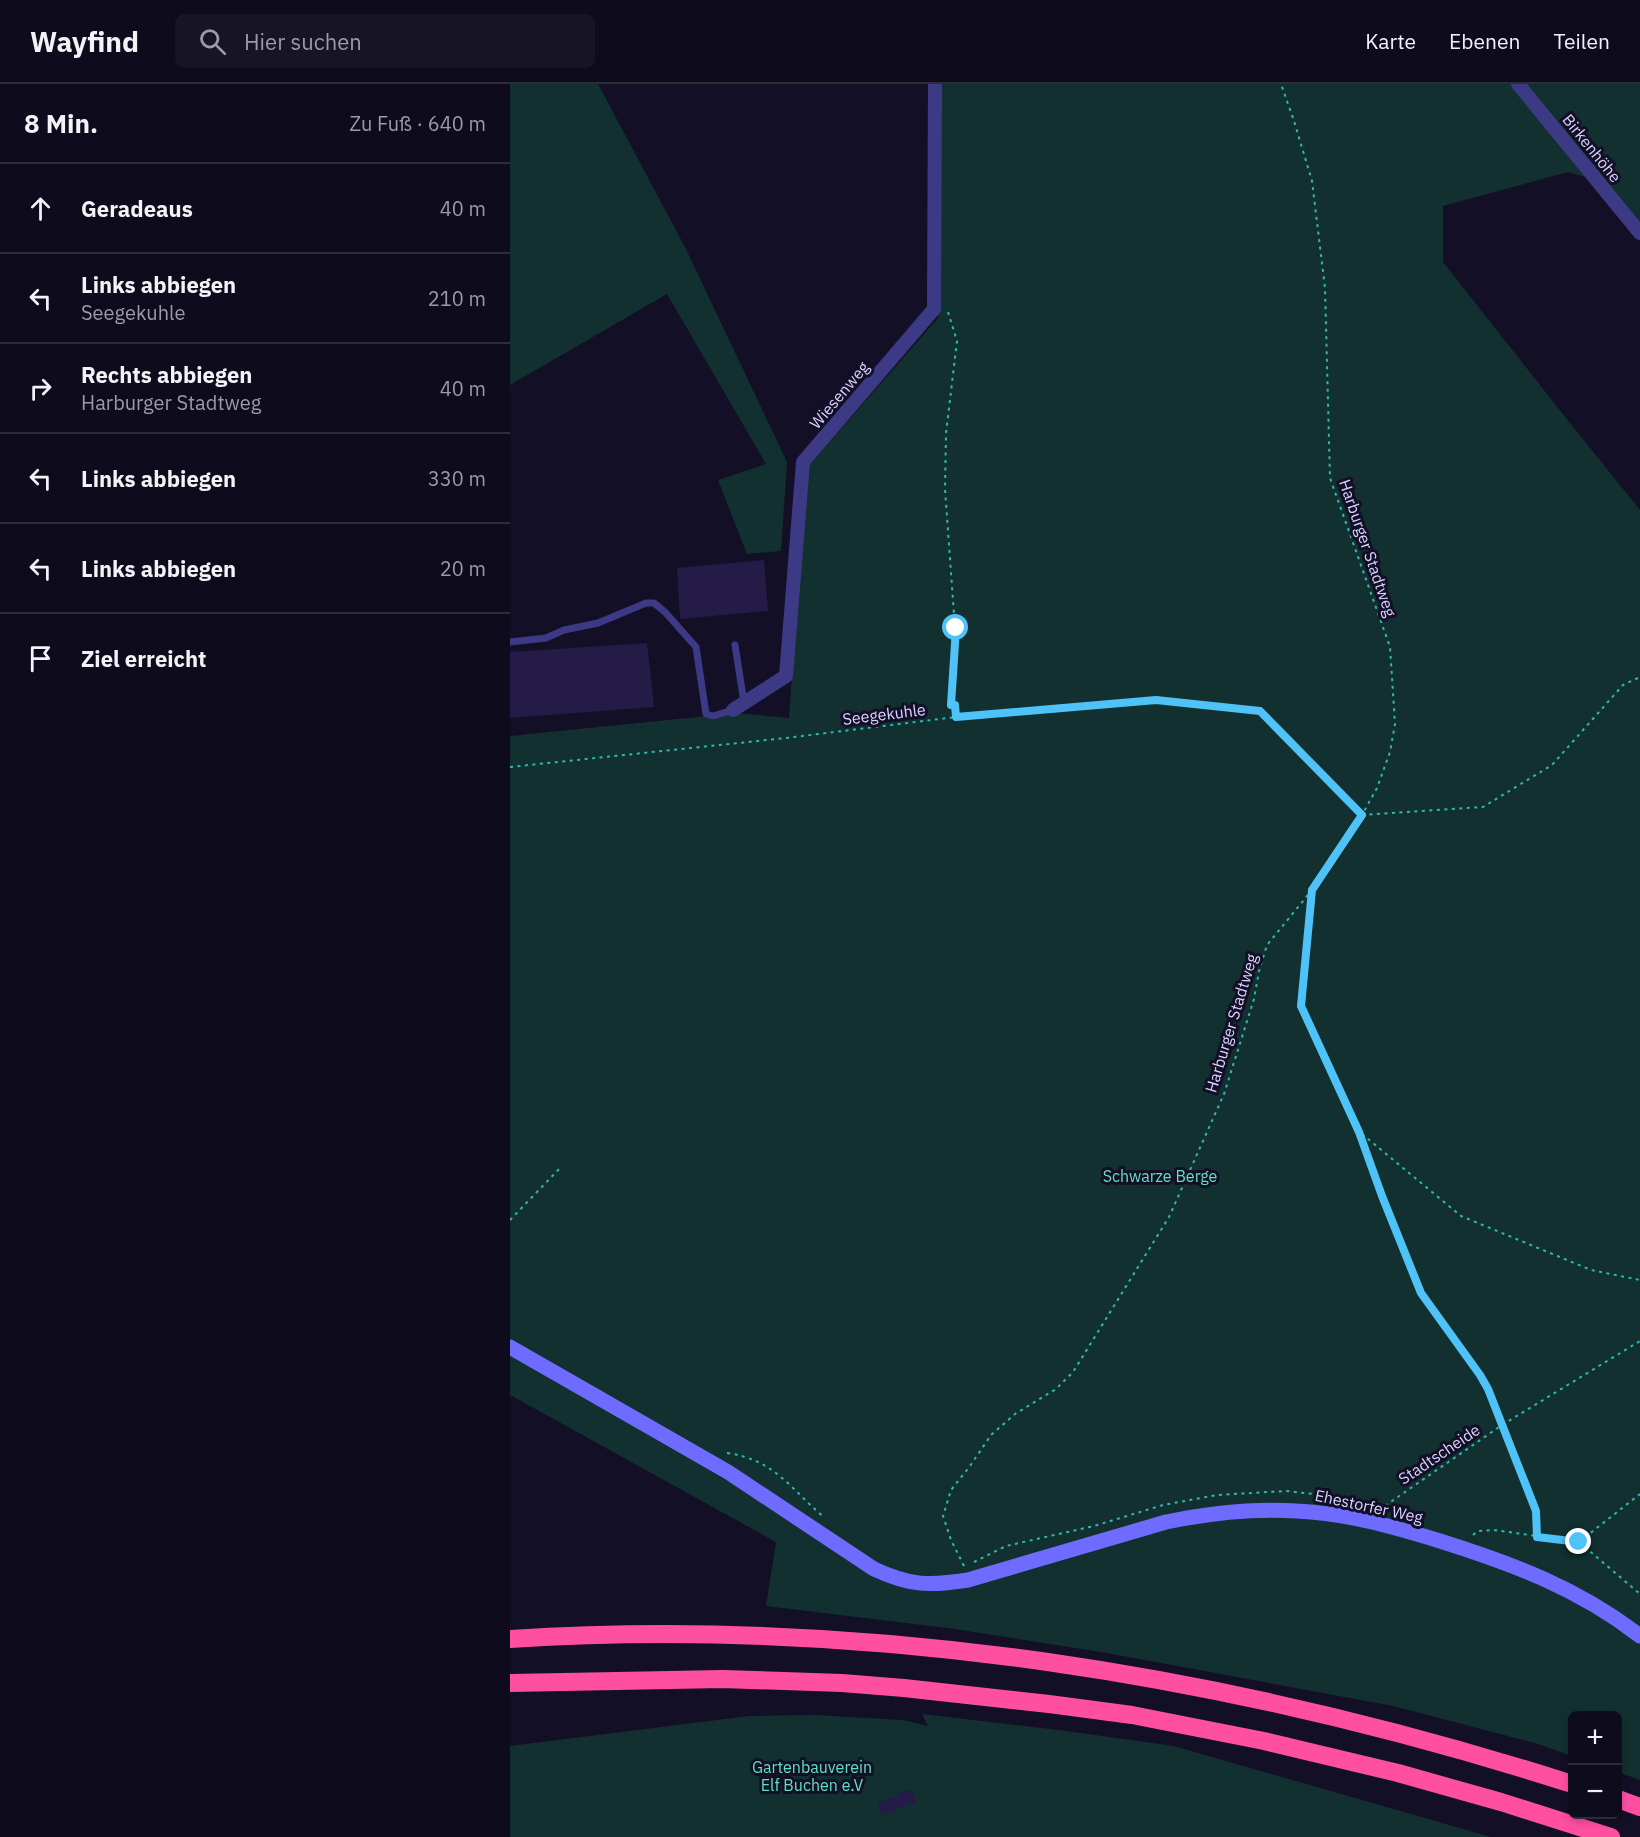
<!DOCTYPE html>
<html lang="de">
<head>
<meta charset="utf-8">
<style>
	:root { --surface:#0e0b1c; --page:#171425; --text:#f1f3f6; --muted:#9b9ba3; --line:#2e2b3b }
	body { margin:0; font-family:"IBM Plex Sans",sans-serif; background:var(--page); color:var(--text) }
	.controls { position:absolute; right:18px; bottom:18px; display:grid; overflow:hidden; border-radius:9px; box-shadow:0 3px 9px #0003 }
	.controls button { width:54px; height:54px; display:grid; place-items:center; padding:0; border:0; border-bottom:2px solid var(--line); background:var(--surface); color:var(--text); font:30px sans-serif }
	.stop { position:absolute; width:18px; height:18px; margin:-14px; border:4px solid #4fc3f7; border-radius:50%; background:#fff }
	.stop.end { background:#4fc3f7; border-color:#fff; box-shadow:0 2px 6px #0008 }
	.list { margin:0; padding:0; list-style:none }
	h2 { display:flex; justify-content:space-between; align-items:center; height:78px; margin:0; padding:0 24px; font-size:26px }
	h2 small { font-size:20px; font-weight:400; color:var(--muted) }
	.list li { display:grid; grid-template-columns:39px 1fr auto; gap:18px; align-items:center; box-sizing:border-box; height:90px; padding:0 24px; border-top:2px solid var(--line) }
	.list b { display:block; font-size:22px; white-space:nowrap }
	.list p { margin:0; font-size:20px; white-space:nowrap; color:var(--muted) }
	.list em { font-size:20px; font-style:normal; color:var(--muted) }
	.icon { flex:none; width:33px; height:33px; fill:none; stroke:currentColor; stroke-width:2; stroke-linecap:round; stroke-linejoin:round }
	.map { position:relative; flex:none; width:1130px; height:1753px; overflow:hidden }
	header { display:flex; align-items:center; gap:36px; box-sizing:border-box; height:84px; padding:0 30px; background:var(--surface); border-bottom:2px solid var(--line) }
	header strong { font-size:28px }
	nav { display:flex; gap:33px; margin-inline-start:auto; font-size:21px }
	.search { width:420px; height:54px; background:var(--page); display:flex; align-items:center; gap:15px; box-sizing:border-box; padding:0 21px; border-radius:9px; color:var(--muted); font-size:22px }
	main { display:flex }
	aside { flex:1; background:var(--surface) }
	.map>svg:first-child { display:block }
</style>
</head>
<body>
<header>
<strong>Wayfind</strong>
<div class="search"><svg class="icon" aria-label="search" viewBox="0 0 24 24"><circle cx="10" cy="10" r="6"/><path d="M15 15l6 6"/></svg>Hier suchen</div>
<nav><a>Karte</a><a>Ebenen</a><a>Teilen</a></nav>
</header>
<main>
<aside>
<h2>8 Min.<small>Zu Fuß · 640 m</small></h2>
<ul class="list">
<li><svg class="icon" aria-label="ahead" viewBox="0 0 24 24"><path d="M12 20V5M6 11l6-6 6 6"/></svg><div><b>Geradeaus</b></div><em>40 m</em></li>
<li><svg class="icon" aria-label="left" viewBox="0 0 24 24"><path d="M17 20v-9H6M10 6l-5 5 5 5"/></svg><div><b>Links abbiegen</b><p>Seegekuhle</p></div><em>210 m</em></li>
<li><svg class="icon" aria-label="right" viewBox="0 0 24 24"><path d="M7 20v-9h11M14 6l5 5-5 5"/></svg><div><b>Rechts abbiegen</b><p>Harburger Stadtweg</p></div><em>40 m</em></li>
<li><svg class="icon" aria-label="left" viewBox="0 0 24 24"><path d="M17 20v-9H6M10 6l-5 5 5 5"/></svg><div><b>Links abbiegen</b></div><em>330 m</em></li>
<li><svg class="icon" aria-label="left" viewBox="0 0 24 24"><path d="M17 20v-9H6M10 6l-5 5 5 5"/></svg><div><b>Links abbiegen</b></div><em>20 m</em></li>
<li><svg class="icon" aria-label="arrive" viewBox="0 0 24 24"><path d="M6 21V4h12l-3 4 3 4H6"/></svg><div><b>Ziel erreicht</b></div></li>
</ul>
</aside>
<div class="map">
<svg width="1130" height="1753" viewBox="0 0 1130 1753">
	<rect width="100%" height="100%" fill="#130f26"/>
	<!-- green -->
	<path fill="#12302f" d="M0 0H88L176 165 277 378 271 467 237 470 208 396 256 380 157 210 0 301Z
		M427 0H1130V140L1095 99 1058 88 933 122V178L1056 334 1130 426V1696L1108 1688V1632H1062V1672L1025 1659 883 1622 597 1569 445 1545 256 1522 266 1458 0 1311V652L227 629 279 634 296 385 428 234Z
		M412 1630 549 1646 664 1662 981 1753H0V1662L239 1632 305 1631 393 1636 418 1642Z"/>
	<!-- building -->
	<path fill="#241b47" d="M254 476 258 527 170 535 167 484Z
		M137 559 144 623 0 634V568Z
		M402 1705 406 1718 372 1731 368 1718 389 1712 388 1709Z"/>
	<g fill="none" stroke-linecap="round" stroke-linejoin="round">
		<!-- path -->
		<path stroke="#2fb8b0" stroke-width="2" stroke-dasharray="3 4.5" stroke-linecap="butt" d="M438 228 447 257 436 349 435 405 445 544 441 621H445L446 633
			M0 683 276 654 446 633 647 616 750 627 852 731
			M852 731 973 723 1042 681 1113 601 1130 593
			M801 809 791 922 849 1048 872 1112 911 1209 970 1291 978 1305 1026 1427 1027 1453
			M852 1050 951 1132 1081 1186 1130 1196
			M0 1136 51 1083
			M217 1369C266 1376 281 1406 315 1434
			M869 1426 992 1341 1130 1257
			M963 1451 968 1447 984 1446 1069 1458
			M1069 1458 1130 1510
			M1069 1458 1130 1410
			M464 1478 496 1462 584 1442 653 1421 707 1411 776 1407 812 1411 823 1415
			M454 1482 441 1456 433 1432 441 1406 460 1382 481 1351 505 1330 546 1305 563 1288 659 1133 714 1010 744 915 749 887 757 861 802 806 852 731 867 704 880 668 885 640 880 563 820 394 815 204 802 97 784 37 771 0"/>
		<!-- service -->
		<path stroke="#3d3a85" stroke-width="7" d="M0 558 36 554 54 546 88 539 136 519H144L155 528 186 563 196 630 203 632 223 626
			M225 561 234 619"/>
		<!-- minor -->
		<path stroke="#3d3a85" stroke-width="14" d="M1008 0 1130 149
			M223 626 276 592 293 378 424 225 425 0"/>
		<!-- secondary -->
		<path stroke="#6f6bff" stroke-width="15" d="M0 1263 218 1388 364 1485C400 1502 420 1502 458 1496L656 1438C699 1429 743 1424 787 1427 836 1429 884 1443 930 1457 1003 1480 1068 1504 1130 1552"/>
		<!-- motorway -->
		<path stroke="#ff4fa3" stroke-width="18" d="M0 1555C358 1532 722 1591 1062 1700
			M0 1599 213 1595 332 1599 394 1604 539 1620 622 1631 754 1657 888 1689 991 1718 1101 1753
			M1108 1715 1130 1723"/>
	</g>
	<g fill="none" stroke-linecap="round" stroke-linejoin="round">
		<!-- route -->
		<path stroke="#4fc3f7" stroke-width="8" d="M446 544 441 621H445L446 633 646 616 750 627 852 731 802 806 791 922 849 1048 872 1112 911 1209 970 1291 978 1305 1026 1427 1027 1453 1069 1458"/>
	</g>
	<g text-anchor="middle" stroke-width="6" stroke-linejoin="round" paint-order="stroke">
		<!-- street labels -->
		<g font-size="16" fill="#d9d4ff" stroke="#130f26">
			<text transform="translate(1082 64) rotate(51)" y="6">Birkenhöhe</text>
			<text transform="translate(329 311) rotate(-50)" y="6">Wiesenweg</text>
			<text transform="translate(858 464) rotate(71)" y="6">Harburger Stadtweg</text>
			<text transform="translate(374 630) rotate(-7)" y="6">Seegekuhle</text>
			<text transform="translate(721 939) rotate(-73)" y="6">Harburger Stadtweg</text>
			<text transform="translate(929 1370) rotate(-34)" y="6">Stadtscheide</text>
			<text transform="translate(859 1422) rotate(12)" y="6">Ehestorfer Weg</text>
		</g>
		<!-- park labels -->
		<g font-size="16" fill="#5fe0c0" stroke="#130f26">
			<text x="650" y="1098">Schwarze Berge</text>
			<text x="302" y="1689">Gartenbauverein<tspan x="302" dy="18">Elf Buchen e.V</tspan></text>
		</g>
	</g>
</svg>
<div class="controls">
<button>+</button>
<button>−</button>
</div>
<div class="stop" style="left:446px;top:544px"></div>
<div class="stop end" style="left:1069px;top:1458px"></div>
</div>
</main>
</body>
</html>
